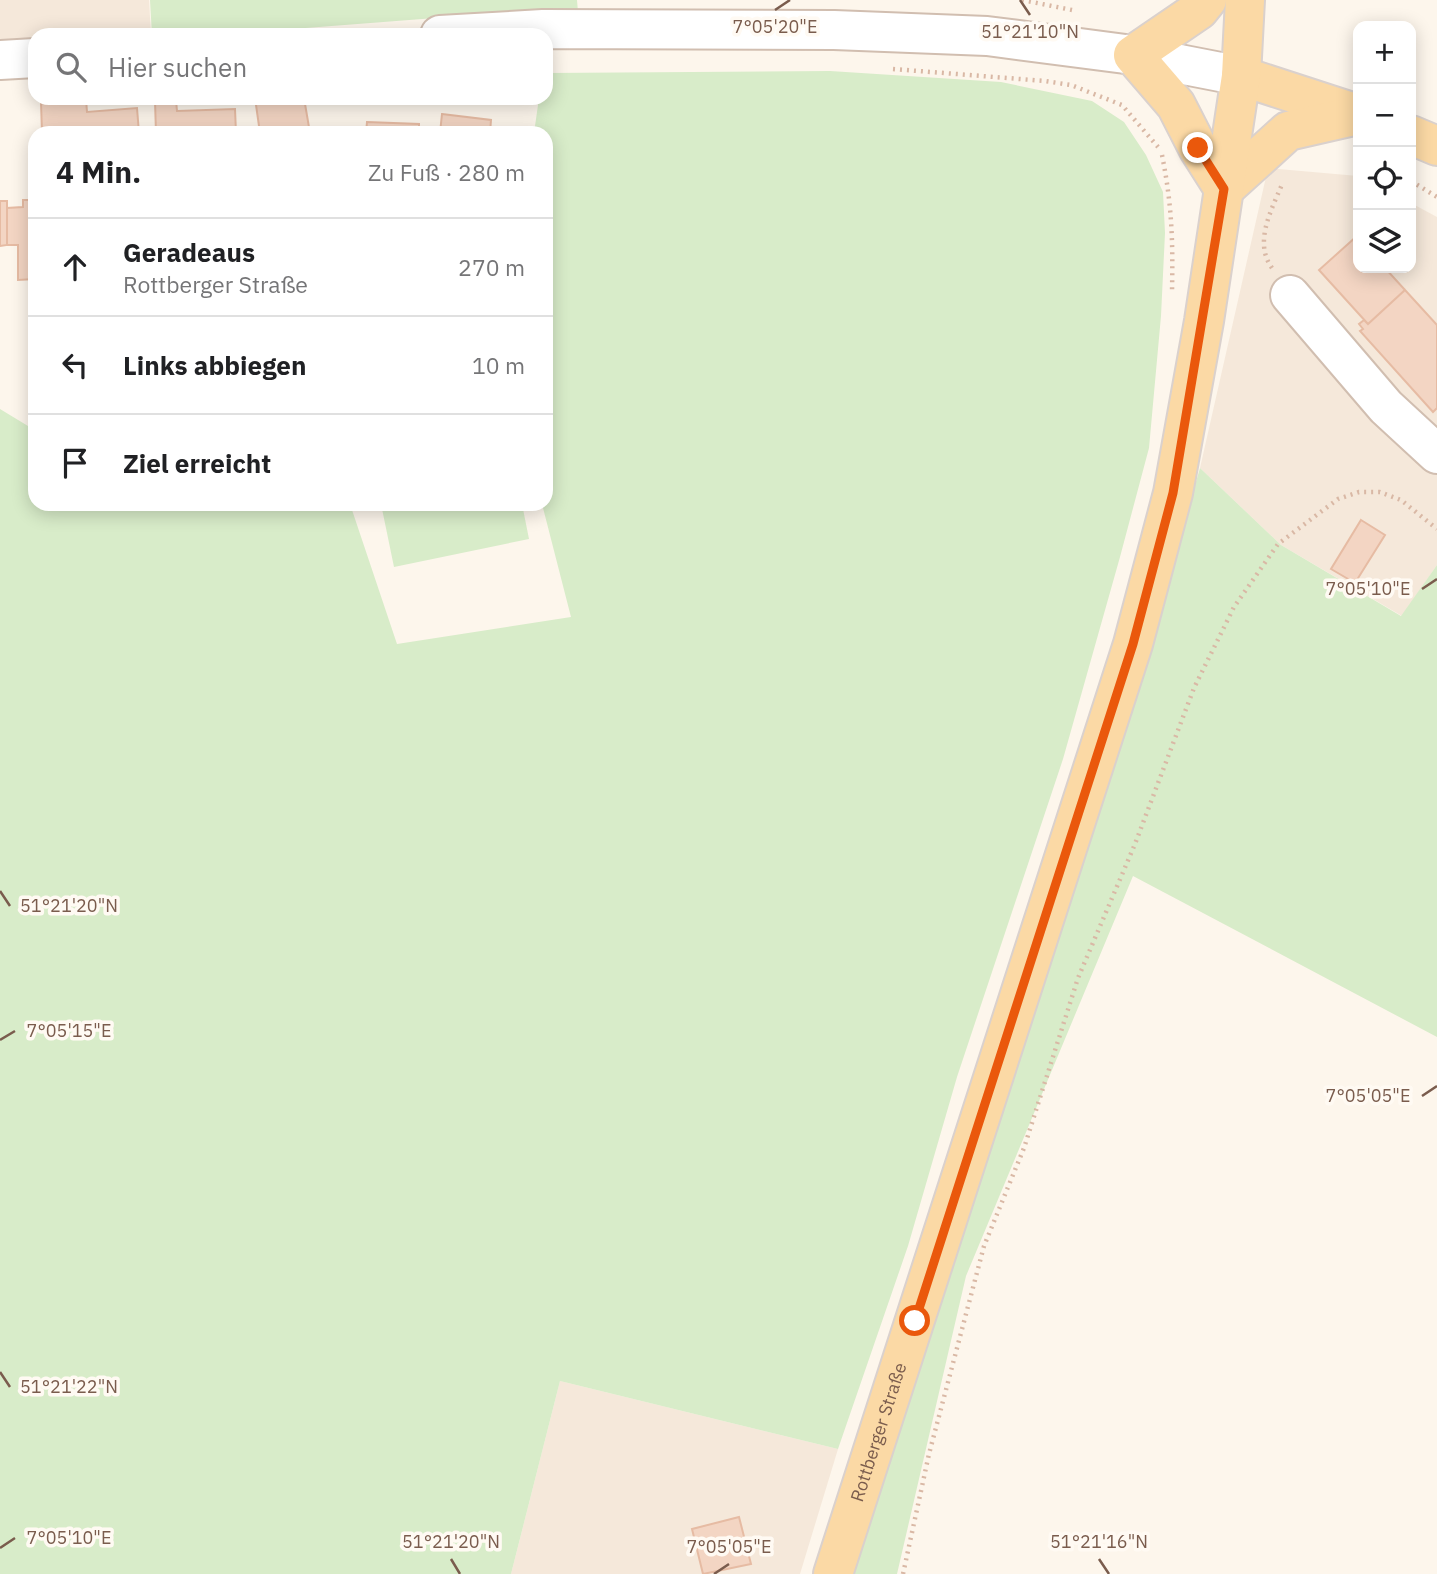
<!DOCTYPE html>
<html lang="de">
<head>
<meta charset="utf-8">
<style>
	:root { --surface:#fff; --page:#f2f2f2; --text:#202124; --muted:#757577; --line:#e0e0e0 }
	body { margin:0; font-family:"IBM Plex Sans",sans-serif; background:var(--page); color:var(--text) }
	.controls { position:absolute; right:21px; top:21px; display:grid; overflow:hidden; border-radius:14px; box-shadow:0 4px 18px #0003 }
	.controls button { width:63px; height:63px; display:grid; place-items:center; padding:0; border:0; border-bottom:2px solid var(--line); background:var(--surface); color:var(--text); font:35px sans-serif }
	.stop { position:absolute; width:21px; height:21px; margin:-16px; border:5px solid #ea580c; border-radius:50%; background:#fff }
	.stop.end { background:#ea580c; border-color:#fff; box-shadow:0 2px 7px #0008 }
	.list { margin:0; padding:0; list-style:none }
	h2 { display:flex; justify-content:space-between; align-items:center; height:91px; margin:0; padding:0 28px; font-size:30px }
	h2 small { font-size:23px; font-weight:400; color:var(--muted) }
	.list li { display:grid; grid-template-columns:46px 1fr auto; gap:21px; align-items:center; box-sizing:border-box; height:98px; padding:0 28px; border-top:2px solid var(--line) }
	.list b { display:block; font-size:26px; white-space:nowrap }
	.list p { margin:0; font-size:23px; white-space:nowrap; color:var(--muted) }
	.list em { font-size:23px; font-style:normal; color:var(--muted) }
	.icon { flex:none; width:38px; height:38px; fill:none; stroke:currentColor; stroke-width:2; stroke-linecap:round; stroke-linejoin:round }
	.map { position:relative; flex:none; width:1437px; height:1574px; overflow:hidden }
	.search { position:absolute; background:var(--surface); box-shadow:0 4px 18px #0003; left:28px; top:28px; width:525px; height:77px; display:flex; align-items:center; gap:18px; box-sizing:border-box; padding:0 24px; border-radius:21px; color:var(--muted); font-size:26px }
	.panel { position:absolute; background:var(--surface); box-shadow:0 4px 18px #0003; left:28px; top:126px; width:525px; height:385px; border-radius:21px }
	.map>svg:first-child { display:block }
</style>
</head>
<body>
<div class="map">
<svg width="1437" height="1574" viewBox="0 0 1437 1574">
	<rect width="100%" height="100%" fill="#fdf6ec"/>
	<!-- residential -->
	<path fill="#f5e8da" d="M0 0H149L151 35H35V43L0 45Z
		M1268 168 1358 176V268H1411V203L1437 217V565L1402 616 1281 545 1200 468Z
		M560 1381 838 1449 800 1574H511Z"/>
	<!-- green -->
	<path fill="#d8ecc9" d="M150 0H577L578 12 474 15 241 33 152 35Z
		M830 71 1001 82 1092 101 1124 122 1146 155 1163 192 1165 233 1161 316 1149 448 1120 557 1063 759 957 1077 908 1246 838 1449 560 1381 511 1574H0V409L28 426 35 414V504H350L397 644 571 617 542 504H546V133H534L539 98H546V73Z
		M1200 468 1281 545 1401 616 1437 565V1037L1133 876 966 1276 897 1574H850L1116 756Z
		M381 504H522L529 539 394 567Z"/>
	<!-- building -->
	<path fill="#f3d5c3" stroke="#e6bba3" stroke-width="2" d="M255 98H304L310 133H260Z
		M86 99 87 112 137 108 139 133H42L41 102Z
		M176 100 177 111 235 109 236 133H156L155 101Z
		M442 114 491 120 490 133H440Z
		M367 122 419 124V133H366Z
		M23 200H35V279L18 280V245H7V208L23 207Z
		M0 201H7V245L0 246Z
		M1357 236 1358 268H1385L1405 290 1368 324 1319 270Z
		M1405 290 1437 325V408L1433 412 1360 331 1363 329 1359 324 1364 320 1368 324Z
		M1361 520 1385 535 1355 583 1331 569Z
		M739 1517 751 1564 703 1574 692 1529Z"/>
	<g fill="none" stroke-linecap="round" stroke-linejoin="round">
		<!-- minor casing -->
		<g stroke="#d1beb0" stroke-width="42">
			<path id="minor" d="M440 35 543 29 834 30 987 36 1133 55 1241 76
				M0 60 35 58
				M1290 295 1386 407 1437 454"/>
		</g>
		<!-- major casing -->
		<g stroke="#dad1cd" stroke-width="42">
			<g id="major">
				<path d="M1207 0 1199 10 1133 55 1176 105 1198 148 1224 189"/>
				<path d="M1241 76 1358 114"/>
				<path d="M1411 135 1437 146"/>
				<path d="M1224 189 1288 131 1358 115"/>
				<path id="s1" d="M833 1574 1133 644 1173 493 1204 321 1241 76 1245 0"/>
			</g>
		</g>
		<!-- path -->
		<path stroke="#d9b8a5" stroke-width="4.5" stroke-dasharray="2 5" stroke-linecap="butt" d="M1022 0 1072 10
			M893 69 1045 81 1071 85 1122 105 1158 147
			M1162 155C1172 205 1173 241 1172 292
			M1411 181 1437 197
			M1272 268C1253 242 1272 209 1283 182
			M903 1574 929 1454 984 1246 1024 1148 1078 978 1135 844 1194 688 1234 607 1278 544 1338 499 1359 492H1380L1401 500 1437 529"/>
		<!-- minor -->
		<use href="#minor" stroke="#fff" stroke-width="38"/>
		<!-- major -->
		<use href="#major" stroke="#fbd9a5" stroke-width="38"/>
	</g>
	<g fill="none" stroke-linecap="round" stroke-linejoin="round">
		<!-- route -->
		<path stroke="#ea580c" stroke-width="9" d="M915 1321 1133 644 1173 493 1224 189 1198 148"/>
	</g>
	<!-- ticks -->
	<path fill="none" stroke="#7a5c4d" stroke-width="2.5" d="M1020 0 1030 15M775 10 790 0M1422 589 1437 579M0 891 10 906M0 1040 15 1031M1422 1096 1437 1086M0 1372 10 1387M0 1548 15 1538M451 1559 460 1574M1099 1559 1109 1574M714 1574 729 1564"/>
	<g text-anchor="middle" stroke-width="7" stroke-linejoin="round" paint-order="stroke">
		<!-- street labels -->
		<g font-size="18" fill="#7a5c4d" stroke="#fffaf3">
			<text dy="6" stroke="none"><textPath href="#s1" startOffset="149">Rottberger Straße</textPath></text>
		</g>
	</g>
	<g font-size="18" text-anchor="middle" fill="#7a5c4d" stroke="#fffaf3" stroke-width="7" stroke-linejoin="round" paint-order="stroke">
		<text x="775" y="33">7°05'20"E</text>
		<text x="1030" y="38">51°21'10"N</text>
		<text x="1368" y="595">7°05'10"E</text>
		<text x="69" y="912">51°21'20"N</text>
		<text x="69" y="1037">7°05'15"E</text>
		<text x="1368" y="1102">7°05'05"E</text>
		<text x="69" y="1393">51°21'22"N</text>
		<text x="69" y="1544">7°05'10"E</text>
		<text x="451" y="1548">51°21'20"N</text>
		<text x="1099" y="1548">51°21'16"N</text>
		<text x="729" y="1553">7°05'05"E</text>
	</g>
</svg>
<div class="controls">
<button>+</button>
<button>−</button>
<button><svg class="icon" aria-label="locate" viewBox="0 0 24 24"><circle cx="12" cy="12" r="6"/><path d="M12 2v4M12 18v4M2 12h4M18 12h4"/></svg></button>
<button><svg class="icon" aria-label="layers" viewBox="0 0 24 24"><path d="M12 4l9 5-9 5-9-5zM3 14l9 5 9-5"/></svg></button>
</div>
<div class="stop" style="left:915px;top:1321px"></div>
<div class="stop end" style="left:1198px;top:148px"></div>
<div class="search"><svg class="icon" aria-label="search" viewBox="0 0 24 24"><circle cx="10" cy="10" r="6"/><path d="M15 15l6 6"/></svg>Hier suchen</div>
<section class="panel">
<h2>4 Min.<small>Zu Fuß · 280 m</small></h2>
<ul class="list">
<li><svg class="icon" aria-label="ahead" viewBox="0 0 24 24"><path d="M12 20V5M6 11l6-6 6 6"/></svg><div><b>Geradeaus</b><p>Rottberger Straße</p></div><em>270 m</em></li>
<li><svg class="icon" aria-label="left" viewBox="0 0 24 24"><path d="M17 20v-9H6M10 6l-5 5 5 5"/></svg><div><b>Links abbiegen</b></div><em>10 m</em></li>
<li><svg class="icon" aria-label="arrive" viewBox="0 0 24 24"><path d="M6 21V4h12l-3 4 3 4H6"/></svg><div><b>Ziel erreicht</b></div></li>
</ul>
</section>
</div>
</body>
</html>
